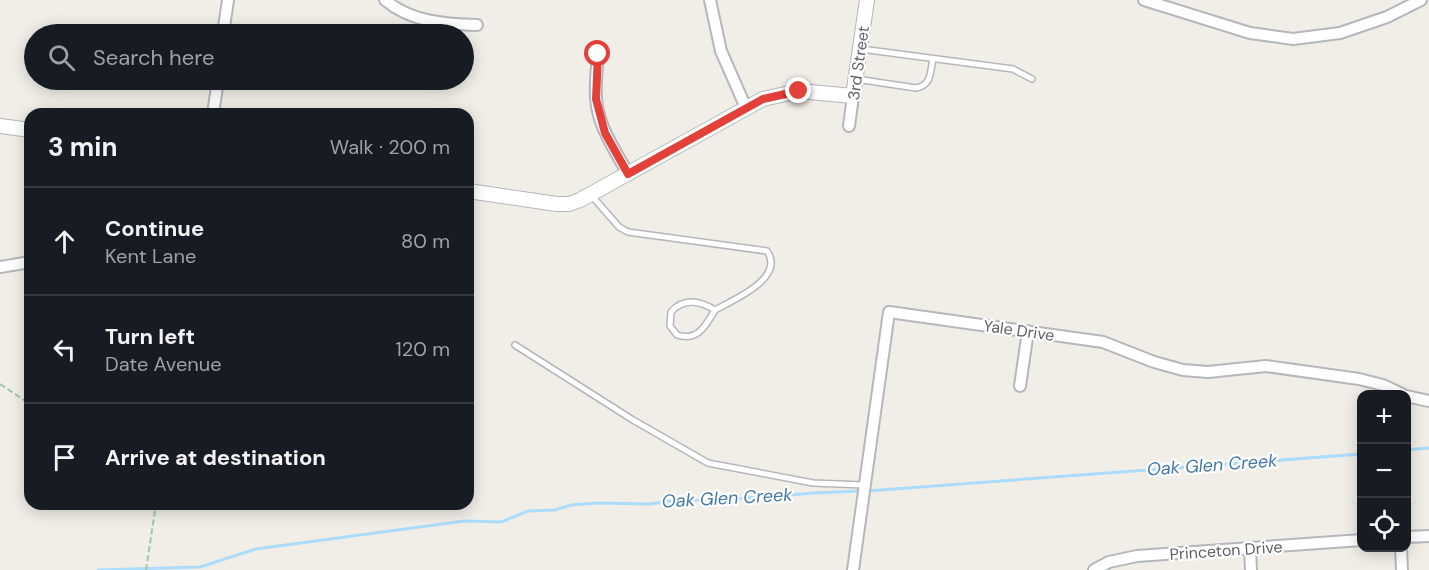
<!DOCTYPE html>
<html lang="en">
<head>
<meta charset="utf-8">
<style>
	:root { --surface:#171b24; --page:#20242c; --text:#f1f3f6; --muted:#9ea1a6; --line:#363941 }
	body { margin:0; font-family:"DM Sans",sans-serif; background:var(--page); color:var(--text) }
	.controls { position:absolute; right:18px; bottom:18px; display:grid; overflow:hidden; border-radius:12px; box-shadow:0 3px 15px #0003 }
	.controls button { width:54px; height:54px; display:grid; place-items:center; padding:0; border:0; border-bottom:2px solid var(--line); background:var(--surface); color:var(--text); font:30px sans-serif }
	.stop { position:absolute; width:18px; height:18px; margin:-14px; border:4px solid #e3403a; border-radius:50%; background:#fff }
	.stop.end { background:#e3403a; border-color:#fff; box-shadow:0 2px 6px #0008 }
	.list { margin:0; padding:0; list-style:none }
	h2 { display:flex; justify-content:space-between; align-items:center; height:78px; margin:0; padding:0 24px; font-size:26px }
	h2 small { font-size:20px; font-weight:400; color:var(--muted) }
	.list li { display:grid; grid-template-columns:39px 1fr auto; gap:18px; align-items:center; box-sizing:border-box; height:108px; padding:0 24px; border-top:2px solid var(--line) }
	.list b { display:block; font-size:22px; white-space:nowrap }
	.list p { margin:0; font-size:20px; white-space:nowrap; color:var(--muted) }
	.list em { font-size:20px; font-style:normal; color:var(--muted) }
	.icon { flex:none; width:33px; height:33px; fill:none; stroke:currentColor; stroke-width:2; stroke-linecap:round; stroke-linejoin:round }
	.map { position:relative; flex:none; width:1429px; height:570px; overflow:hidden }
	.search { position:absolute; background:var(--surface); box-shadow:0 3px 15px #0003; left:24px; top:24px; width:450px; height:66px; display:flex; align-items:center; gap:15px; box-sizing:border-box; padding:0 21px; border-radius:33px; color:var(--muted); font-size:22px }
	.panel { position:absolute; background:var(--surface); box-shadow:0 3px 15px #0003; left:24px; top:108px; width:450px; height:402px; border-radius:18px }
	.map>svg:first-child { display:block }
</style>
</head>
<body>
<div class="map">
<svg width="1429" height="570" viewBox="0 0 1429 570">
	<rect width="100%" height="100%" fill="#f0eee7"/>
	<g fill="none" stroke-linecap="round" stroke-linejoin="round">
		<!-- stream -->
		<path stroke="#abdcfc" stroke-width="3" d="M1406 450 1429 448
			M867 491 1362 454
			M98 570 200 567 256 549 464 521 501 522 528 511 555 510 571 505 597 503 649 504 687 499 709 501 814 493 860 491"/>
		<!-- service casing -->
		<g stroke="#b4b7bb" stroke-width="8">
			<path id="service" d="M861 49 1013 69 1032 79
				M856 79 916 88C932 85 930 72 933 59
				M592 196 619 227 628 232 767 251C786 278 733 300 715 310 700 301 684 297 671 312L670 326 677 335C698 342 706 325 715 310
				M515 345 633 420 708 463 813 483 864 485"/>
		</g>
		<!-- minor casing -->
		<g stroke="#b4b7bb" stroke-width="14">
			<path id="minor" d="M385 0C411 22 444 24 477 25
				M710 0 721 51 746 108
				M1144 0 1250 33 1293 39 1340 33 1387 17 1421 0
				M223 34 228 0
				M598 55C597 68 595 83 596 97 597 125 615 150 628 174
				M213 114 218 80
				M849 126 853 96
				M0 267 30 262
				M1020 386 1028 331
				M1406 396 1429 401
				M1406 537 1429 536
				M1250 548 1251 570
				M1401 548 1402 570
				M853 570 889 312 1103 342 1154 362 1183 370 1208 372 1266 366 1359 379 1383 385 1402 394
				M1094 570 1109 562 1137 556 1362 540"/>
		</g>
		<!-- tertiary casing -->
		<g stroke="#b4b7bb" stroke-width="16">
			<path id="tertiary" d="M0 126 30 130
				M468 191 557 204H569L580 200 763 99 799 91 853 96 867 0"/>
		</g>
		<!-- path -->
		<path stroke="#9ec7a8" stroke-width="2" stroke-dasharray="6 3" stroke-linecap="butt" d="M0 384 30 404
			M146 570 156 504"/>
		<!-- service -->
		<use href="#service" stroke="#fff" stroke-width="5"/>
		<!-- minor -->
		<use href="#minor" stroke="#fff" stroke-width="10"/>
		<!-- tertiary -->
		<use href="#tertiary" stroke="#fff" stroke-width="14"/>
	</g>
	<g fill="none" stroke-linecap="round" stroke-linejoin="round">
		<!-- route -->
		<path stroke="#e3403a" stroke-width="8" d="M598 54 596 99 605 133 628 174 763 99 799 91"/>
	</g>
	<g text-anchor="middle" stroke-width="4.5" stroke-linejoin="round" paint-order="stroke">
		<!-- street labels -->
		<g font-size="16" fill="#5e6267" stroke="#fff">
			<text transform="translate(858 63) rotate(-82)" y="6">3rd Street</text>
			<text transform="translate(1019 330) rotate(8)" y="6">Yale Drive</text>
			<text transform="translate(1226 550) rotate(-4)" y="6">Princeton Drive</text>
		</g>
		<!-- water labels -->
		<g font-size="18" font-style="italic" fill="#4478a6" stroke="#fff">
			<text transform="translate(1212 465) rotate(-4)" y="6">Oak Glen Creek</text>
			<text transform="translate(727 498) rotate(-3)" y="6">Oak Glen Creek</text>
		</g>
	</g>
</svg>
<div class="controls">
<button>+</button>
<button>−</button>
<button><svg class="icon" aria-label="locate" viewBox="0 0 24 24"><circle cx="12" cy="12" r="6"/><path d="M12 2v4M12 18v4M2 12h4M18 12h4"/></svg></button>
</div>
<div class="stop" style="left:598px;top:54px"></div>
<div class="stop end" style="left:799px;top:91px"></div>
<div class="search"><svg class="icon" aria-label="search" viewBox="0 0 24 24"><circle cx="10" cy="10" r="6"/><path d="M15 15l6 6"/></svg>Search here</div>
<section class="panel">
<h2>3 min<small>Walk · 200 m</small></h2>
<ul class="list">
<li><svg class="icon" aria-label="ahead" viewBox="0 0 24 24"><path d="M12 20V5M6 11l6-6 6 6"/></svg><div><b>Continue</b><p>Kent Lane</p></div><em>80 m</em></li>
<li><svg class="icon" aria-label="left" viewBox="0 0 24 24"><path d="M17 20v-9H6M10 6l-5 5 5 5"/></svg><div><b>Turn left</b><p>Date Avenue</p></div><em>120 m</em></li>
<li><svg class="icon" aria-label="arrive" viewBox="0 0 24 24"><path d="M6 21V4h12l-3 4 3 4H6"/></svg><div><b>Arrive at destination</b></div></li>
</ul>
</section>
</div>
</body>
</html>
